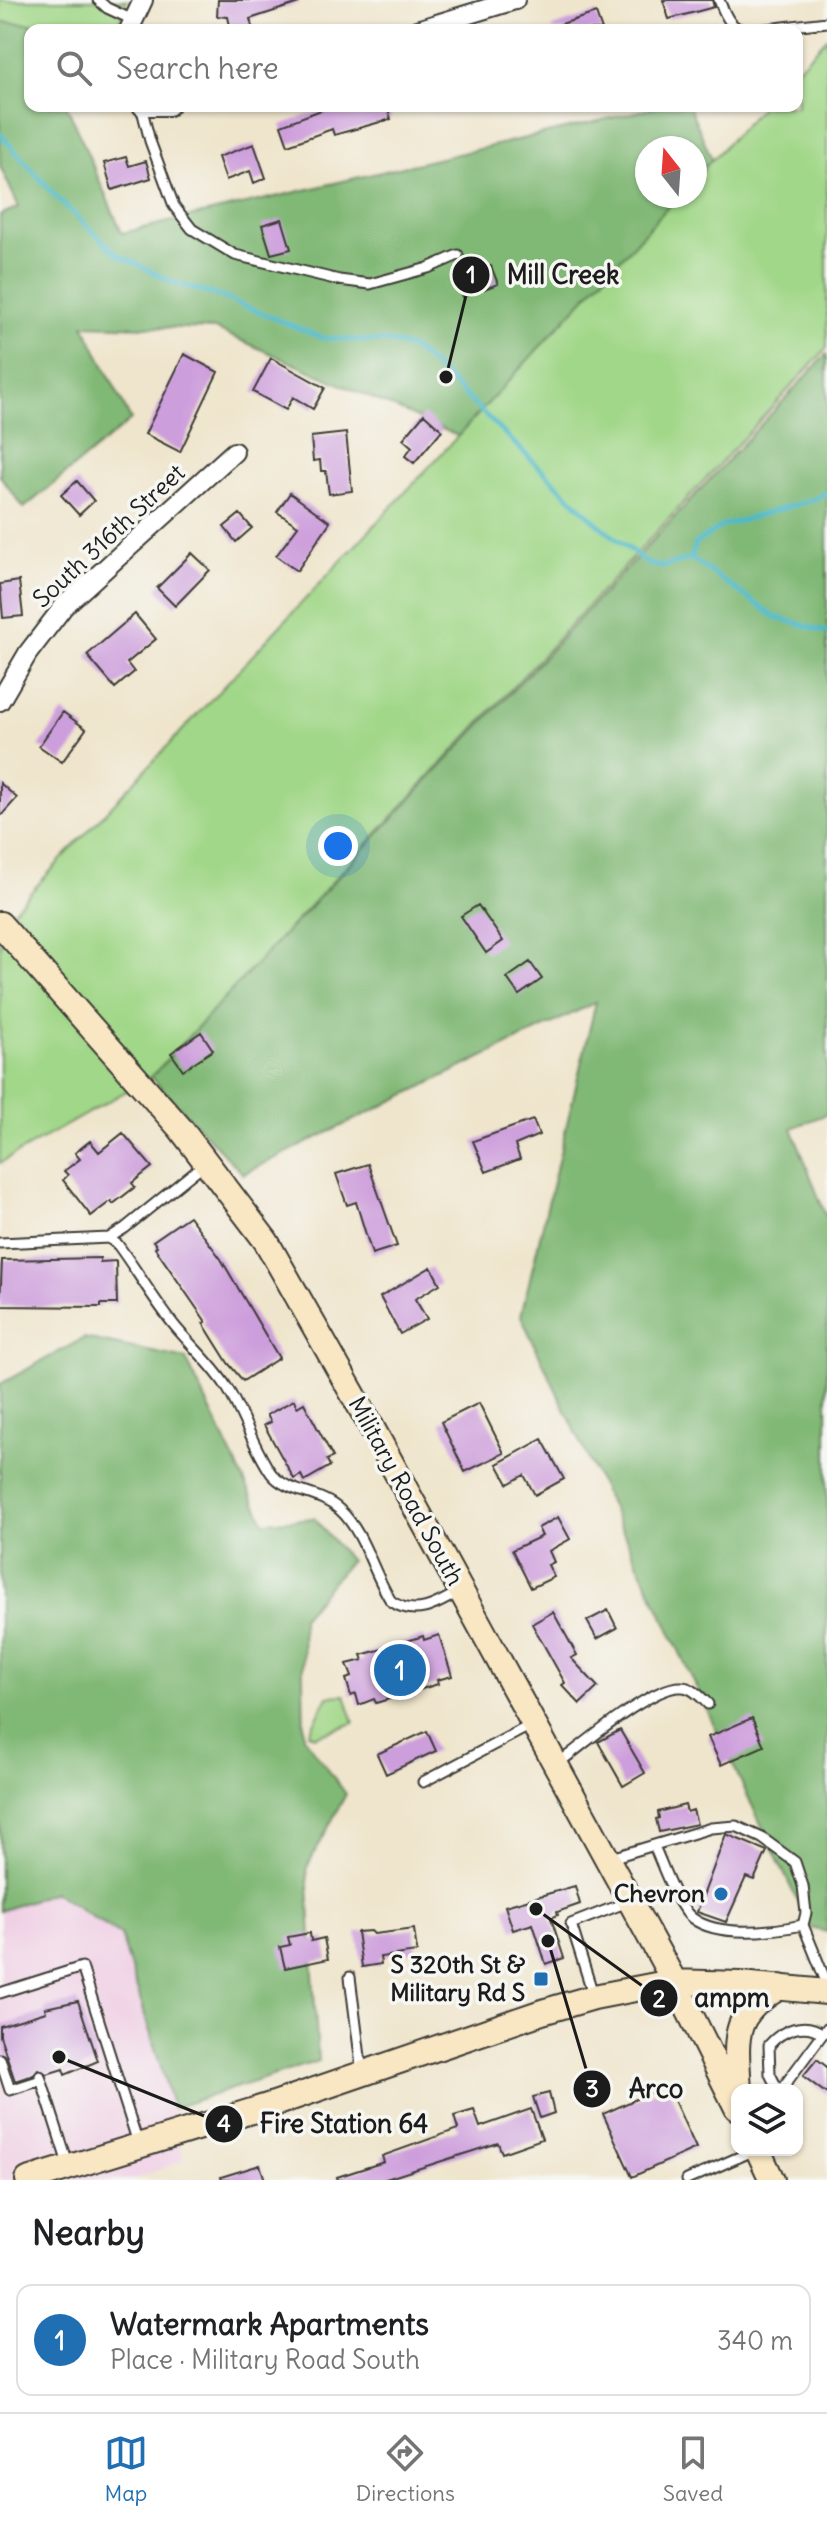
<!DOCTYPE html>
<html lang="en">
<head>
<meta charset="utf-8">
<style>
	:root { --surface:#fff; --page:#f6f6f6; --text:#202124; --muted:#757577; --line:#e0e0e0; --accent:#1f6fb2 }
	body { margin:0; font-family:Delius,sans-serif; background:var(--page); color:var(--text) }
	.controls { position:absolute; right:24px; bottom:24px; display:grid; overflow:hidden; border-radius:16px; box-shadow:0 2px 6px #0004 }
	.controls button { width:72px; height:72px; display:grid; place-items:center; padding:0; border:0; border-bottom:2px solid var(--line); background:var(--surface); color:var(--text); font:40px sans-serif }
	.compass { position:absolute; left:635px; top:136px; width:72px; height:72px; border-radius:50%; background:var(--surface); box-shadow:0 2px 6px #0004; rotate:343deg }
	.you { position:absolute; left:338px; top:846px; width:28px; height:28px; margin:-20px; border:6px solid #fff; border-radius:50%; background:#1a73e8; box-shadow:0 0 0 12px #1a73e833 }
	.badge { display:grid; place-items:center; width:52px; height:52px; border-radius:50%; background:var(--accent); color:#fff; font-size:26px; font-weight:700 }
	.pin { position:absolute; translate:-50% -50%; border:4px solid #fff; box-shadow:0 2px 8px #0006 }
	.list { margin:0; padding:0; list-style:none }
	h2 { display:flex; justify-content:space-between; align-items:center; height:104px; margin:0; padding:0 32px; font-size:34px }
	h2 small { font-size:26px; font-weight:400; color:var(--muted) }
	.list li { display:grid; grid-template-columns:52px 1fr auto; gap:24px; align-items:center; box-sizing:border-box; height:112px; margin:0 16px 16px; padding:0 16px; border:2px solid var(--line); border-radius:16px }
	.list b { display:block; font-size:30px; white-space:nowrap }
	.list p { margin:0; font-size:26px; white-space:nowrap; color:var(--muted) }
	.list em { font-size:26px; font-style:normal; color:var(--muted) }
	.icon { flex:none; width:44px; height:44px; fill:none; stroke:currentColor; stroke-width:2; stroke-linecap:round; stroke-linejoin:round }
	.map { position:relative; flex:none; width:827px; height:2180px; overflow:hidden }
	.search { position:absolute; background:var(--surface); box-shadow:0 2px 6px #0004; left:24px; right:24px; top:24px; height:88px; display:flex; align-items:center; gap:20px; box-sizing:border-box; padding:0 28px; border-radius:16px; color:var(--muted); font-size:30px }
	.sheet { height:232px; background:var(--surface) }
	nav { display:flex; justify-content:space-around; align-items:center; box-sizing:border-box; height:112px; border-top:2px solid var(--line); background:var(--surface); font-size:22px; color:var(--muted) }
	nav a { display:grid; justify-items:center; gap:4px }
	nav .on { color:var(--accent) }
	.map>svg:first-child { display:block }
</style>
</head>
<body>
<div class="map">
<svg width="827" height="2180" viewBox="0 0 827 2180">
	<rect width="100%" height="100%" fill="#f6f6f2"/>
	<filter id="ink" filterUnits="userSpaceOnUse"><feTurbulence type="fractalNoise" baseFrequency=".0125" numOctaves="2"/><feDisplacementMap in="SourceGraphic" scale="16" xChannelSelector="R" yChannelSelector="G"/><feConvolveMatrix kernelMatrix="1 2 1 2 8 2 1 2 1" color-interpolation-filters="sRGB"/></filter>
	<filter id="wash" filterUnits="userSpaceOnUse"><feTurbulence type="fractalNoise" baseFrequency=".006" numOctaves="4" result="noise"/><feDisplacementMap in="SourceGraphic" scale="32" xChannelSelector="R" yChannelSelector="G"/><feGaussianBlur stdDeviation="1.8" result="paint"/><feColorMatrix in="noise" values="0 0 0 0 0 0 0 0 0 0 0 0 0 0 0 0 0 1.4 0 .05"/><feComposite in="paint" operator="in"/></filter>
	<g filter="url(#wash)">
		<rect width="100%" height="100%" fill="#efe5cc"/>
		<!-- built -->
		<path fill="#f0d0e5" d="M54 1892 121 1936 173 2108 183 2161 132 2180H0V1911Z"/>
		<!-- green -->
		<path fill="#a1d788" stroke="#5e7a52" stroke-width="2" d="M0 0H127L116 30H30V106L0 108Z
			M827 38V348L151 1077 0 1163V925L458 436 678 196H695V178L762 106H797V69Z
			M345 1695 354 1723 315 1736 309 1733 328 1696Z"/>
		<!-- forest -->
		<path fill="#80b874" stroke="#4e6a48" stroke-width="2" d="M0 22 32 24 35 30H30V106H67L122 233 662 106H689L712 159 695 178V148H647V196H678L458 436 215 329 84 325 131 420 24 508 0 476V215L19 207 0 166Z
			M827 354V1114L792 1128 827 1219V1932L810 1928 521 1316 596 1002 243 1174 151 1077Z
			M84 1338 186 1359 264 1522 314 1518 350 1561 302 1617 304 1737 346 1794 307 1867 318 2061 173 2108 121 1936 54 1892 0 1911V1384Z"/>
		<g fill="none" stroke-linecap="round" stroke-linejoin="round">
			<!-- stream -->
			<path stroke="#4db9c8" stroke-width="5" d="M0 134 60 201 117 254 172 282 222 297 323 338 390 342 414 349 446 377 597 523 648 564 662 567 691 558 775 617 827 632
				M691 558 696 543 722 526 812 500 827 492"/>
		</g>
		<g id="blocks">
			<!-- building -->
			<path fill="#cd9edc" d="M218 0H299V3L250 19 253 30H231L228 17 217 16Z
				M663 0H712L714 7 669 19Z
				M596 13 602 30H553L552 27Z
				M332 106H387L391 119 334 135 332 129 288 145 281 125Z
				M254 144 266 178 254 183 250 171 226 180 218 157Z
				M126 157 129 166 146 161 151 178 112 190 104 163Z
				M282 219 291 249 271 254 262 225Z
				M491 266 498 284 463 297 456 279Z
				M184 354 218 372 180 452 145 434Z
				M271 358 325 388 313 409 293 397 286 410 253 392Z
				M424 414 442 430 414 463 405 456 412 447 403 439Z
				M346 433 352 491 329 494 326 471H321L320 460 313 461 311 437Z
				M77 481 94 501 79 515 61 495Z
				M290 493 330 522 297 571 276 556 298 526 277 512Z
				M240 514 252 528 236 542 224 527Z
				M192 553 210 570 175 606 157 588Z
				M19 581 23 616 3 618 0 584Z
				M135 614 156 639 127 663 134 672 115 688 87 655Z
				M63 712 86 729 62 762 39 746Z
				M0 783 17 798 0 817Z
				M478 905 503 941 486 953 461 916Z
				M530 962 542 979 519 995 507 978Z
				M201 1032 213 1050 183 1070 171 1053Z
				M533 1120 539 1135 515 1145 520 1159 486 1172 473 1141Z
				M123 1133 152 1167 132 1183 135 1187 113 1204 111 1201 91 1216 63 1180 68 1175 64 1171 80 1159 75 1153 90 1141 99 1152Z
				M368 1164 397 1246 372 1254 356 1202 347 1205 336 1174Z
				M189 1216 221 1259 279 1358 243 1381 228 1363 203 1323 206 1322 202 1316 155 1248 157 1246 153 1241Z
				M100 1258V1262L116 1261 117 1304H101V1307L0 1306 2 1260Z
				M431 1267 440 1284 415 1299 427 1319 400 1334 380 1297Z
				M294 1400 297 1407 304 1403 333 1457 327 1460 330 1466 304 1481 301 1475 294 1479 264 1425 271 1422 267 1415Z
				M479 1403 504 1453 465 1472 441 1422Z
				M542 1439 564 1479 535 1495 524 1475 508 1484 497 1464Z
				M558 1517 570 1539 549 1551 554 1562 548 1565 554 1577 531 1588 512 1550 542 1536 538 1528Z
				M608 1610 617 1628 597 1639 587 1621Z
				M553 1612 577 1655 571 1658 598 1687 580 1704 562 1685 565 1683 532 1624Z
				M439 1635 452 1676 437 1680 438 1684 376 1703 374 1699 359 1705 356 1694 351 1696 346 1679 352 1677 347 1664 363 1660 361 1655 379 1650 423 1636 424 1640Z
				M752 1718 764 1746 721 1765 708 1737Z
				M620 1730 645 1773 623 1786 598 1742Z
				M427 1731 436 1751 386 1774 377 1754Z
				M685 1805 687 1812 693 1810 697 1824 659 1832 656 1819 659 1818 658 1812Z
				M726 1834 767 1851 754 1880 746 1877 726 1922 697 1912Z
				M575 1886 580 1904 557 1912 558 1915 551 1918 564 1958 546 1964 533 1924 513 1930 505 1906Z
				M414 1929 417 1952 380 1957 381 1964 362 1967 357 1932 371 1931 374 1934Z
				M310 1933 311 1941 324 1938 328 1959 285 1968 280 1947 290 1945 288 1937Z
				M78 2001 98 2061 65 2075 63 2069 47 2074 38 2069 33 2075 15 2081 0 2036V2026L46 2012 45 2008Z
				M817 2059 827 2067V2094L803 2076Z
				M667 2085 696 2148 632 2177 603 2114Z
				M549 2093 554 2113 540 2118 533 2097Z
				M531 2109 542 2139 502 2153 498 2143 383 2180H338L337 2177 384 2162 382 2156 458 2129 454 2116 474 2110 480 2127Z
				M260 2165 265 2180H222L221 2177Z"/>
		</g>
	</g>
	<g filter="url(#ink)">
		<use href="#blocks" fill-opacity="0" stroke="#3c3a36" stroke-width="2"/>
		<g fill="none" stroke-linecap="round" stroke-linejoin="round">
			<!-- service casing -->
			<g stroke="#3c3a36" stroke-width="13">
				<path id="service" d="M98 0 107 8 133 20
					M719 0C725 14 730 30 747 30
					M758 30 827 22
					M141 106 150 141 174 206 192 229 235 255 339 280 370 284 428 268 458 255
					M109 1238 118 1245C137 1271 154 1300 174 1325 191 1346 211 1363 226 1386 243 1413 254 1449 271 1473 287 1494 318 1490 340 1510 364 1532 373 1573 391 1601 416 1618 436 1605 460 1591
					M0 1243 109 1238 125 1228 204 1164
					M556 1765C582 1746 653 1684 682 1687 692 1687 701 1697 708 1704
					M423 1782 533 1724
					M654 1846C663 1866 676 1905 692 1918 718 1938 773 1931 803 1925
					M611 1858 711 1828 736 1826 762 1838 795 1862 803 1886 806 1913 803 1925 827 1984
					M350 1977 362 2073
					M0 1993 82 1967 138 2143
					M593 1994 571 1924 630 1901
					M0 2059 10 2090 41 2080
					M40 2076 68 2164
					M778 2090 770 2074 769 2045C782 2030 805 2020 823 2034
					M781 2090 827 2028
					M687 2180 755 2150"/>
			</g>
			<!-- minor casing -->
			<g stroke="#3c3a36" stroke-width="22">
				<path id="minor" d="M129 30 143 0
					M417 30 515 0
					M142 106H169
					M0 701 28 653 64 606 234 452"/>
			</g>
			<!-- secondary casing -->
			<g stroke="#3c3a36" stroke-width="28">
				<path id="secondary" d="M0 924 180 1128 266 1241 371 1426 675 1983 737 2108
					M739 2090C736 2038 730 2015 780 1987
					M758 2150 772 2180
					M28 2180 274 2104 542 2012 594 1997 671 1982 741 1984 827 1992"/>
			</g>
			<!-- service -->
			<use href="#service" stroke="#fff" stroke-width="9"/>
			<!-- minor -->
			<use href="#minor" stroke="#fff" stroke-width="18"/>
			<!-- secondary -->
			<use href="#secondary" stroke="#f9e7c3" stroke-width="24"/>
		</g>
	</g>
	<!-- markers -->
	<g fill="#1f6fb2" stroke="#f6f6f2" stroke-width="3">
		<circle cx="721" cy="1894" r="8"/>
		<rect x="533" y="1971" width="16" height="16" rx="4"/>
	</g>
	<g text-anchor="middle" stroke-width="7" stroke-linejoin="round" paint-order="stroke">
		<!-- street labels -->
		<g font-size="24" fill="#1c1c1c" stroke="#f6f6f2">
			<text transform="translate(109 536) rotate(-43)" y="8">South 316th Street</text>
			<text transform="translate(406 1491) rotate(61)" y="8">Military Road South</text>
		</g>
		<!-- poi labels -->
		<g font-size="24" font-weight="bold" fill="#1c1c1c" stroke="#f6f6f2" text-anchor="end">
			<text x="705" y="1902">Chevron</text>
			<text x="525" y="1973">S 320th St &amp;<tspan x="525" dy="28">Military Rd S</tspan></text>
		</g>
	</g>
	<!-- callouts -->
	<path fill="none" stroke="#1c1c1c" stroke-width="3" d="M446 377L471 275M536 1909L659 1998M548 1941L592 2089M59 2057L224 2124"/>
	<g fill="#1c1c1c" stroke="#f6f6f2" stroke-width="3">
		<circle cx="446" cy="377" r="8"/>
		<circle cx="536" cy="1909" r="8"/>
		<circle cx="548" cy="1941" r="8"/>
		<circle cx="59" cy="2057" r="8"/>
		<circle cx="471" cy="275" r="20"/>
		<circle cx="659" cy="1998" r="20"/>
		<circle cx="592" cy="2089" r="20"/>
		<circle cx="224" cy="2124" r="20"/>
	</g>
	<g font-size="24" text-anchor="middle" font-weight="bold" fill="#fff">
		<text x="471" y="283">1</text>
		<text x="659" y="2007">2</text>
		<text x="592" y="2097">3</text>
		<text x="224" y="2132">4</text>
	</g>
	<g font-size="26" text-anchor="middle" font-weight="bold" fill="#1c1c1c" stroke="#f6f6f2" stroke-width="7" stroke-linejoin="round" paint-order="stroke">
		<text x="563" y="284">Mill Creek</text>
		<text x="732" y="2007">ampm</text>
		<text x="656" y="2098">Arco</text>
		<text x="344" y="2133">Fire Station 64</text>
	</g>
</svg>
<div class="controls">
<button><svg class="icon" aria-label="layers" viewBox="0 0 24 24"><path d="M12 4l9 5-9 5-9-5zM3 14l9 5 9-5"/></svg></button>
</div>
<svg class="compass" viewBox="-18 -18 36 36"><path d="M0-13l5 13h-10z" fill="#e53935"/><path d="M0 13l5-13h-10z" fill="#757577"/></svg>
<div class="you"></div>
<div class="pin badge" style="left:400px;top:1670px">1</div>
<div class="search"><svg class="icon" aria-label="search" viewBox="0 0 24 24"><circle cx="10" cy="10" r="6"/><path d="M15 15l6 6"/></svg>Search here</div>
</div>
<section class="sheet">
<h2>Nearby<small></small></h2>
<ul class="list">
<li><span class="badge">1</span><div><b>Watermark Apartments</b><p>Place · Military Road South</p></div><em>340 m</em></li>
</ul>
</section>
<nav>
<a class="on"><svg class="icon" aria-label="map" viewBox="0 0 24 24"><path d="M3 6l6-2 6 2 6-2v14l-6 2-6-2-6 2zM9 4v14M15 6v14"/></svg>Map</a>
<a><svg class="icon" aria-label="directions" viewBox="0 0 24 24"><path d="M12 3l9 9-9 9-9-9zM9 14v-3h6M13 9l2 2-2 2"/></svg>Directions</a>
<a><svg class="icon" aria-label="saved" viewBox="0 0 24 24"><path d="M7 4h10v16l-5-4-5 4z"/></svg>Saved</a>
</nav>
</body>
</html>
